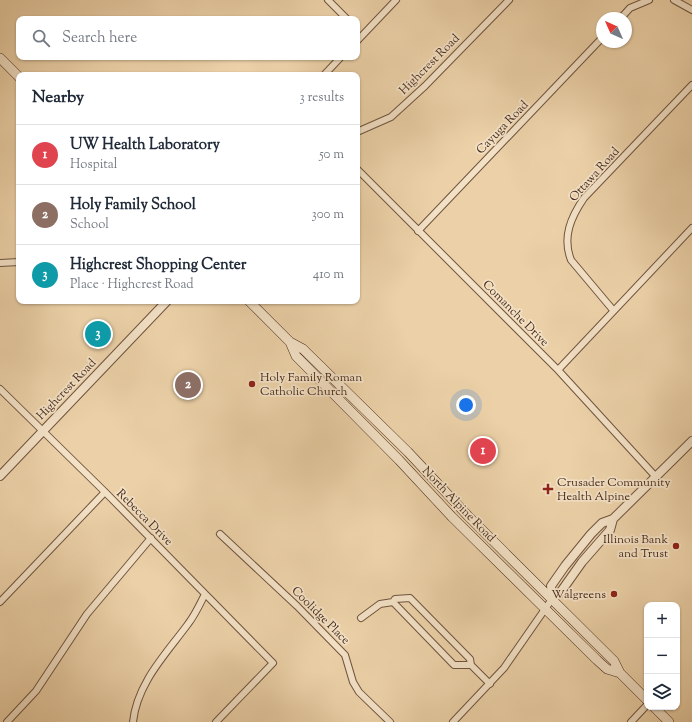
<!DOCTYPE html>
<html lang="en">
<head>
<meta charset="utf-8">
<style>
	:root { --surface:#fff; --page:#f2f2f3; --text:#1f2937; --muted:#747a83; --line:#e0e1e3; --accent:#0f766e }
	body { margin:0; font-family:"Sorts Mill Goudy",serif; background:var(--page); color:var(--text) }
	.controls { position:absolute; right:12px; bottom:12px; display:grid; overflow:hidden; border-radius:8px; box-shadow:0 1px 3px #0004 }
	.controls button { width:36px; height:36px; display:grid; place-items:center; padding:0; border:0; border-bottom:1px solid var(--line); background:var(--surface); color:var(--text); font:20px sans-serif }
	.compass { position:absolute; left:596px; top:12px; width:36px; height:36px; border-radius:50%; background:var(--surface); box-shadow:0 1px 3px #0004; rotate:315deg }
	.you { position:absolute; left:466px; top:405px; width:14px; height:14px; margin:-10px; border:3px solid #fff; border-radius:50%; background:#1a73e8; box-shadow:0 0 0 6px #1a73e833 }
	.badge { display:grid; place-items:center; width:26px; height:26px; border-radius:50%; background:var(--accent); color:#fff; font-size:13px; font-weight:700 }
	.pin { position:absolute; translate:-50% -50%; border:2px solid #fff; box-shadow:0 1px 4px #0006 }
	.list { margin:0; padding:0; list-style:none }
	h2 { display:flex; justify-content:space-between; align-items:center; height:52px; margin:0; padding:0 16px; font-size:17px }
	h2 small { font-size:13px; font-weight:400; color:var(--muted) }
	.list li { display:grid; grid-template-columns:26px 1fr auto; gap:12px; align-items:center; box-sizing:border-box; height:60px; padding:0 16px; border-top:1px solid var(--line) }
	.list b { display:block; font-size:15px; white-space:nowrap }
	.list p { margin:0; font-size:13px; white-space:nowrap; color:var(--muted) }
	.list em { font-size:13px; font-style:normal; color:var(--muted) }
	.icon { flex:none; width:22px; height:22px; fill:none; stroke:currentColor; stroke-width:2; stroke-linecap:round; stroke-linejoin:round }
	.map { position:relative; flex:none; width:692px; height:722px; overflow:hidden }
	.search { position:absolute; background:var(--surface); box-shadow:0 1px 3px #0004; left:16px; top:16px; width:344px; height:44px; display:flex; align-items:center; gap:10px; box-sizing:border-box; padding:0 14px; border-radius:8px; color:var(--muted); font-size:15px }
	.panel { position:absolute; background:var(--surface); box-shadow:0 1px 3px #0004; left:16px; top:72px; width:344px; height:232px; border-radius:8px }
	.map>svg:first-child { display:block }
</style>
</head>
<body>
<div class="map">
<svg width="692" height="722" viewBox="0 0 692 722">
	<rect width="100%" height="100%" fill="#ecd1a8"/>
	<filter id="stains"><feTurbulence type="fractalNoise" baseFrequency=".005" numOctaves="4"/><feColorMatrix values="0 0 0 0 .2 0 0 0 0 .09 0 0 0 0 .02 0 0 0 .5 -.17"/></filter>
	<radialGradient id="worn" r=".72"><stop offset=".6" stop-color="#630" stop-opacity="0"/><stop offset="1" stop-color="#630" stop-opacity=".3"/></radialGradient>
	<g fill="none" stroke-linecap="round" stroke-linejoin="round">
		<!-- minor casing -->
		<g stroke="#70543f" stroke-width="8">
			<path id="minor" d="M328 0 347 19
				M674 0 692 10
				M621 18 630 8 649 0
				M357 41 396 0
				M324 75 341 57
				M357 132 391 117 425 86 509 0
				M357 169 558 370 656 477
				M418 231 602 38
				M0 263 19 262
				M613 310 571 260C562 237 571 217 584 198L692 85
				M558 370 692 228
				M0 389 105 492 273 663 216 722
				M220 534 297 606 345 655 353 682 359 692 390 722
				M0 602 105 492
				M361 618 380 604 393 602
				M471 665H454L393 602 395 599 410 598 470 659 471 665 490 684
				M7 722 36 691 87 614 151 538
				M133 722C137 683 166 654 188 624 195 615 200 604 205 594
				M453 722 504 668 552 599
				M631 722 647 705"/>
		</g>
		<!-- tertiary casing -->
		<g stroke="#70543f" stroke-width="10">
			<path id="tertiary" d="M0 476 167 301
				M552 599 551 586 565 566 591 534 602 523 613 519 692 441
				M552 599 560 593 582 562 610 530 613 519"/>
		</g>
		<!-- secondary casing -->
		<g stroke="#472b1c" stroke-width="10">
			<path id="secondary" d="M0 58 19 77
				M249 301 290 342 303 349 408 452 468 516 614 661 620 673 647 700
				M290 342 296 356 399 460 452 517 597 660 607 669 620 673
				M654 707 669 722"/>
		</g>
		<!-- minor -->
		<use href="#minor" stroke="#f3e1c6" stroke-width="6"/>
		<!-- tertiary -->
		<use href="#tertiary" stroke="#f3e1c6" stroke-width="8"/>
		<!-- secondary -->
		<use href="#secondary" stroke="#f3e1c6" stroke-width="9"/>
	</g>
	<!-- markers -->
	<g fill="#8f2418" stroke="#f3e1c6" stroke-width="1.5">
		<circle cx="252" cy="384" r="4"/>
		<path d="M546 483h4v4h4v4h-4v4h-4v-4h-4v-4h4z"/>
		<circle cx="676" cy="546" r="4"/>
		<circle cx="614" cy="594" r="4"/>
	</g>
	<g text-anchor="middle" stroke-width="3.5" stroke-linejoin="round" paint-order="stroke">
		<!-- street labels -->
		<g font-size="12" fill="#472b1c" stroke="#f3e1c6">
			<text transform="translate(429 64) rotate(-45)" y="4">Highcrest Road</text>
			<text transform="translate(502 127) rotate(-46)" y="4">Cayuga Road</text>
			<text transform="translate(594 174) rotate(-48)" y="4">Ottawa Road</text>
			<text transform="translate(516 313) rotate(45)" y="4">Comanche Drive</text>
			<text transform="translate(66 389) rotate(-46)" y="4">Highcrest Road</text>
			<text transform="translate(459 504) rotate(46)" y="4">North Alpine Road</text>
			<text transform="translate(145 517) rotate(45)" y="4">Rebecca Drive</text>
			<text transform="translate(321 615) rotate(45)" y="4">Coolidge Place</text>
		</g>
		<!-- poi labels -->
		<g font-size="12" fill="#472b1c" stroke="#f3e1c6" text-anchor="start">
			<text x="260" y="381">Holy Family Roman<tspan x="260" dy="14">Catholic Church</tspan></text>
			<text x="557" y="486">Crusader Community<tspan x="557" dy="14">Health Alpine</tspan></text>
			<text x="668" y="543" text-anchor="end">Illinois Bank<tspan x="668" dy="14">and Trust</tspan></text>
			<text x="606" y="598" text-anchor="end">Walgreens</text>
		</g>
	</g>
	<rect width="100%" height="100%" filter="url(#stains)"/>
	<rect width="100%" height="100%" fill="url(#worn)"/>
</svg>
<div class="controls">
<button>+</button>
<button>−</button>
<button><svg class="icon" aria-label="layers" viewBox="0 0 24 24"><path d="M12 4l9 5-9 5-9-5zM3 14l9 5 9-5"/></svg></button>
</div>
<svg class="compass" viewBox="-18 -18 36 36"><path d="M0-13l5 13h-10z" fill="#e53935"/><path d="M0 13l5-13h-10z" fill="#747a83"/></svg>
<div class="you"></div>
<div class="pin badge" style="left:483px;top:451px;background:#e0444e">1</div>
<div class="pin badge" style="left:188px;top:385px;background:#8d6e63">2</div>
<div class="pin badge" style="left:98px;top:334px;background:#0f9aa8">3</div>
<div class="search"><svg class="icon" aria-label="search" viewBox="0 0 24 24"><circle cx="10" cy="10" r="6"/><path d="M15 15l6 6"/></svg>Search here</div>
<section class="panel">
<h2>Nearby<small>3 results</small></h2>
<ul class="list">
<li><span class="badge" style="background:#e0444e">1</span><div><b>UW Health Laboratory</b><p>Hospital</p></div><em>50 m</em></li>
<li><span class="badge" style="background:#8d6e63">2</span><div><b>Holy Family School</b><p>School</p></div><em>300 m</em></li>
<li><span class="badge" style="background:#0f9aa8">3</span><div><b>Highcrest Shopping Center</b><p>Place · Highcrest Road</p></div><em>410 m</em></li>
</ul>
</section>
</div>
</body>
</html>
